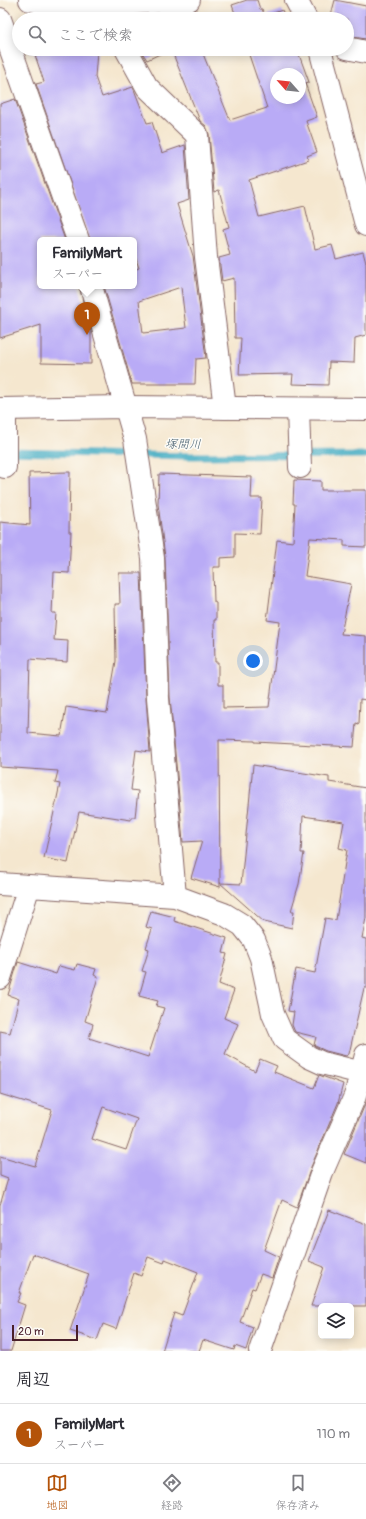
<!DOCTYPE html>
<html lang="ja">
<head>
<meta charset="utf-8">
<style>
	:root { --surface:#fff; --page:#f2f2f3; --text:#2b2b33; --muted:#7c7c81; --line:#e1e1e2; --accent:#b45309 }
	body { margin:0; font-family:Pangolin,"Klee One",sans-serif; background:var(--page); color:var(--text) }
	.controls { position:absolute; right:12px; bottom:12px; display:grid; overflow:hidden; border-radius:6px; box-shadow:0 2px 10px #0003 }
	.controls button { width:36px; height:36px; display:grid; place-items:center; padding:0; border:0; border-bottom:1px solid var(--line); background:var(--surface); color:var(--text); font:20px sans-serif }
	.compass { position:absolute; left:270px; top:68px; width:36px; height:36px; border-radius:50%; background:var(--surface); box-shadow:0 2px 10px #0003; rotate:297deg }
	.scale { position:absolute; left:12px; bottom:10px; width:66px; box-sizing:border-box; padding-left:4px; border:2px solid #4a1f2b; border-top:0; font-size:11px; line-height:14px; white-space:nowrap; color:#4a1f2b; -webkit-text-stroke:3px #fdfcf7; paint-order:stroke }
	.you { position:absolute; left:253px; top:661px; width:14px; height:14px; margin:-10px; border:3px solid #fff; border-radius:50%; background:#1a73e8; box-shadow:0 0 0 6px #1a73e833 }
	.badge { display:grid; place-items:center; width:26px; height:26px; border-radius:50%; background:var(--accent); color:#fff; font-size:13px; font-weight:700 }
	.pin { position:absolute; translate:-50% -33px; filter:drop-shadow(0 1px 2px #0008) }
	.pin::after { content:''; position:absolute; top:21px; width:14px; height:12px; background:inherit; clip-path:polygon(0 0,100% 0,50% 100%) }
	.popup { position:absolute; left:37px; top:237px; width:100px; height:52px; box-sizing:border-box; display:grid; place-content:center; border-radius:6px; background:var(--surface); filter:drop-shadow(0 1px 3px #0005); font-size:13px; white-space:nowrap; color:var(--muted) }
	.popup b { font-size:15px; color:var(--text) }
	.popup::after { content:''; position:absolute; left:50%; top:100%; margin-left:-8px; border:8px solid transparent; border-top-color:var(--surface) }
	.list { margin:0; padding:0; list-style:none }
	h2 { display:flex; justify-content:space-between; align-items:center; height:52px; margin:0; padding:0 16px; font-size:17px }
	h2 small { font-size:13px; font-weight:400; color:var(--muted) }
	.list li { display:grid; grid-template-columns:26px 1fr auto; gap:12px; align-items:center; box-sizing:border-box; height:60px; padding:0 16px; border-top:1px solid var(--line) }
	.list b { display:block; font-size:15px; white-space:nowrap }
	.list p { margin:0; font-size:13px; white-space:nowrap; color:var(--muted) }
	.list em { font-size:13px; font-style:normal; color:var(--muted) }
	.icon { flex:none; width:22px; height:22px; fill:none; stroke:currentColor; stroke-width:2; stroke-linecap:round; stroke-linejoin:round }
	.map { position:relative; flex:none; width:366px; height:1351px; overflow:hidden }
	.search { position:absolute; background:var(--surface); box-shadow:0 2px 10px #0003; left:12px; right:12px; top:12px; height:44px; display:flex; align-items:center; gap:10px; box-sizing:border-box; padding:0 14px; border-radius:22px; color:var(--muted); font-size:15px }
	.sheet { height:112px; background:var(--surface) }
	nav { display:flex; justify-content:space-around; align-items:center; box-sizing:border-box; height:56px; border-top:1px solid var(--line); background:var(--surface); font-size:11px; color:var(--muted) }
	nav a { display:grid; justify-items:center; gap:2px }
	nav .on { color:var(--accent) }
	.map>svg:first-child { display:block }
</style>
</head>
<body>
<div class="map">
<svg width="366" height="1351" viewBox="0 0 366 1351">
	<rect width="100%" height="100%" fill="#fdfcf7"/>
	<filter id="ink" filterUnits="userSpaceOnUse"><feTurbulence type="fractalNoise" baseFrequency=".025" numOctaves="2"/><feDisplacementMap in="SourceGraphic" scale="8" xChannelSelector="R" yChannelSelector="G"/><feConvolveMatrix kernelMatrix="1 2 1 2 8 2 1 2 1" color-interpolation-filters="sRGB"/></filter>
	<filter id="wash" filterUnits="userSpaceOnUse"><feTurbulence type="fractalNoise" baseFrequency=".012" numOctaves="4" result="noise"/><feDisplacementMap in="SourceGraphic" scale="16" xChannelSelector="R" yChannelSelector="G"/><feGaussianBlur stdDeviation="0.9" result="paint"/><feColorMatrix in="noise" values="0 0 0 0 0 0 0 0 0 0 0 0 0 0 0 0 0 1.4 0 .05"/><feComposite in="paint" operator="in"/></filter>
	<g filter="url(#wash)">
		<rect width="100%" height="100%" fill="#f5e7cf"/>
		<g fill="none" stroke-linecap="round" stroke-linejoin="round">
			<!-- stream -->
			<path stroke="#41aac1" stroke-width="7" d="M8 452 189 456 366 455"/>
		</g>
		<g id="blocks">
			<!-- building -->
			<path fill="#b9abf6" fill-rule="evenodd" d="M247 0H257L260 9H262L265 16 282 10 286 19H237L232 5Z
				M335 0 366 6V39L347 36V19H330Z
				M29 17H47L48 19H51H29Z
				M29 49H90V52H97L95 77 102 97 133 87 147 123 152 122 162 153 185 145 189 200 177 204 193 256 206 358 196 359 195 384H132L104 286H134V270L139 268 134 253V240H90L36 84 44 82 34 52H29ZM181 287 186 328 143 333 139 301Z
				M140 49H160L162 53 147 60Z
				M171 49H201L230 120 267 108 247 49H297L309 82 305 83 317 117 306 121 317 152 307 156 308 160 249 180 259 217 305 206 315 249 332 245 336 259 363 252 366 263V335L355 338 354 363 329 362 328 385 292 384 293 374 239 375 241 338H235L234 278 222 281 219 258 230 255 223 229 229 227 219 190 214 192 209 134 206 126 200 121ZM276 74H300V98H276Z
				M15 99 65 240H40V286H79L91 332V364L41 363V325L0 338V104Z
				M70 472 69 532H71L69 573 54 572 52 613H56L54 640 68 641 67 662 30 659 28 733 61 736 66 707 107 713 116 661 115 604H120L119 573H141L146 698 150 752 136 750 131 790 138 791 135 817H131V820L79 812 68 863 44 858 60 784 55 783 58 771 0 767V522L30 525 29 473Z
				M159 474 252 477 251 498H262L260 534 235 533V557L220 558V567H213L214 602 216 603V620H214L215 662H218V685H223V708L269 707 280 622 267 620 277 540 293 542 295 504H293L294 480 321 481V490H366V547L344 546V540L310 538 305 576 351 584 341 634 366 636V700L360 699 359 724 356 723 354 747 255 742V741L219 740 220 887 191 878 202 841 183 842 170 697 165 557 158 504Z
				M253 765 329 777V782L366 788V918L362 938 366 939V988H364L349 1054 346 1056 326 1051 315 1046 314 1045 316 1037 295 1032 292 1025 294 1012 288 1011 296 969 315 973 325 918 336 920 347 850 339 848 344 822 303 816 301 853H304L299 884 291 911H294L292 928 264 922 220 883 241 884Z
				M151 911 175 917 174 921 227 938 223 953 227 954 219 984 234 990 224 1018 238 1024 225 1054 255 1071 260 1059 277 1066 274 1072 314 1088 319 1075 343 1084 338 1103 311 1167 297 1207 282 1200 264 1250 279 1257 272 1278 261 1274 255 1289 252 1288 240 1322 253 1327 246 1350 235 1346 234 1350 203 1340 199 1351H162L174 1313 182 1316 198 1272 165 1259 164 1263 148 1257 141 1276 134 1273 116 1329 103 1324 97 1340 70 1331 89 1274 33 1254 19 1293H21L17 1302 25 1305 11 1351H0V1205L8 1179 0 1176V1156L35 1166 52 1110 0 1094V1031L10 1033 19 999 8 995 18 962 56 974 59 966 75 970 77 964 96 969 94 975 98 977 85 1021 93 1024 89 1038 148 1057 164 1008 156 1006 158 1001 139 996 146 972 142 971 149 949 146 948 152 929 146 927ZM103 1107 137 1119 126 1150 92 1139Z
				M366 1102V1163L344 1154Z
				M329 1210 366 1224V1306H311L324 1267 309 1261Z"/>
		</g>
	</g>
	<g filter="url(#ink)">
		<use href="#blocks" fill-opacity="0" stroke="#866564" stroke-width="1"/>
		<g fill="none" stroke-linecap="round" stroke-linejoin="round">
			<!-- street casing -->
			<g stroke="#866564" stroke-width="24">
				<path id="street" d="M30 0 52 4H116L189 0
					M296 0 306 19
					M0 19 78 240
					M347 48 366 52
					M126 49 147 87 197 135 206 257 225 408
					M320 49 366 225
					M91 286 135 439 153 558 158 698 175 896
					M298 409 300 467
					M5 467V409
					M0 884 175 896 224 914 242 925 254 940 261 958 273 1014 284 1039 309 1057 322 1063 366 1074
					M0 978 29 886
					M260 1351 322 1172 355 1096 366 1055"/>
			</g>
			<!-- secondary casing -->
			<g stroke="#866564" stroke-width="24">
				<path id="secondary" d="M0 409 125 407 366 409"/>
			</g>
			<!-- street -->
			<use href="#street" stroke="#fff" stroke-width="22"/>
			<!-- secondary -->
			<use href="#secondary" stroke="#fff" stroke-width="22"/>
		</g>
	</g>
	<g text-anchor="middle" stroke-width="3" stroke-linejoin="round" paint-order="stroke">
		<!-- water labels -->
		<g font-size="12" font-style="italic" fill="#465e6e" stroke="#fdfcf7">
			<text transform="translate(183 444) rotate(1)" y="4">塚間川</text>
		</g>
	</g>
</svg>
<div class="controls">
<button><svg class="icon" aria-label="layers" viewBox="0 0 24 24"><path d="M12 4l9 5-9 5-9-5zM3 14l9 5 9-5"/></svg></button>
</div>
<svg class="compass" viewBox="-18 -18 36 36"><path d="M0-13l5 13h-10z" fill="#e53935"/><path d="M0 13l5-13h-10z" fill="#7c7c81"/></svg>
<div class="scale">20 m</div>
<div class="you"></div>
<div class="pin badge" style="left:87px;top:335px">1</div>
<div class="popup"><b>FamilyMart</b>スーパー</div>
<div class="search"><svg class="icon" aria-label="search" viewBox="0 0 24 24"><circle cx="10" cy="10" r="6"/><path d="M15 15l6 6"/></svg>ここで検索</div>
</div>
<section class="sheet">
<h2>周辺<small></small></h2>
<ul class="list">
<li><span class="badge">1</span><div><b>FamilyMart</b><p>スーパー</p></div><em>110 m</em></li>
</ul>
</section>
<nav>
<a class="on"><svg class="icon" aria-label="map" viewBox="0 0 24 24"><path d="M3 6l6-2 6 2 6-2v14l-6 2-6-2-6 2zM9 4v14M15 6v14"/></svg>地図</a>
<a><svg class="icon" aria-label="directions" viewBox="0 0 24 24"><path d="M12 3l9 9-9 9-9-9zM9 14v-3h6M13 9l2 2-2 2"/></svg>経路</a>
<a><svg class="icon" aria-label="saved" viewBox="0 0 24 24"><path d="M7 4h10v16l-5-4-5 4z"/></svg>保存済み</a>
</nav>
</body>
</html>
